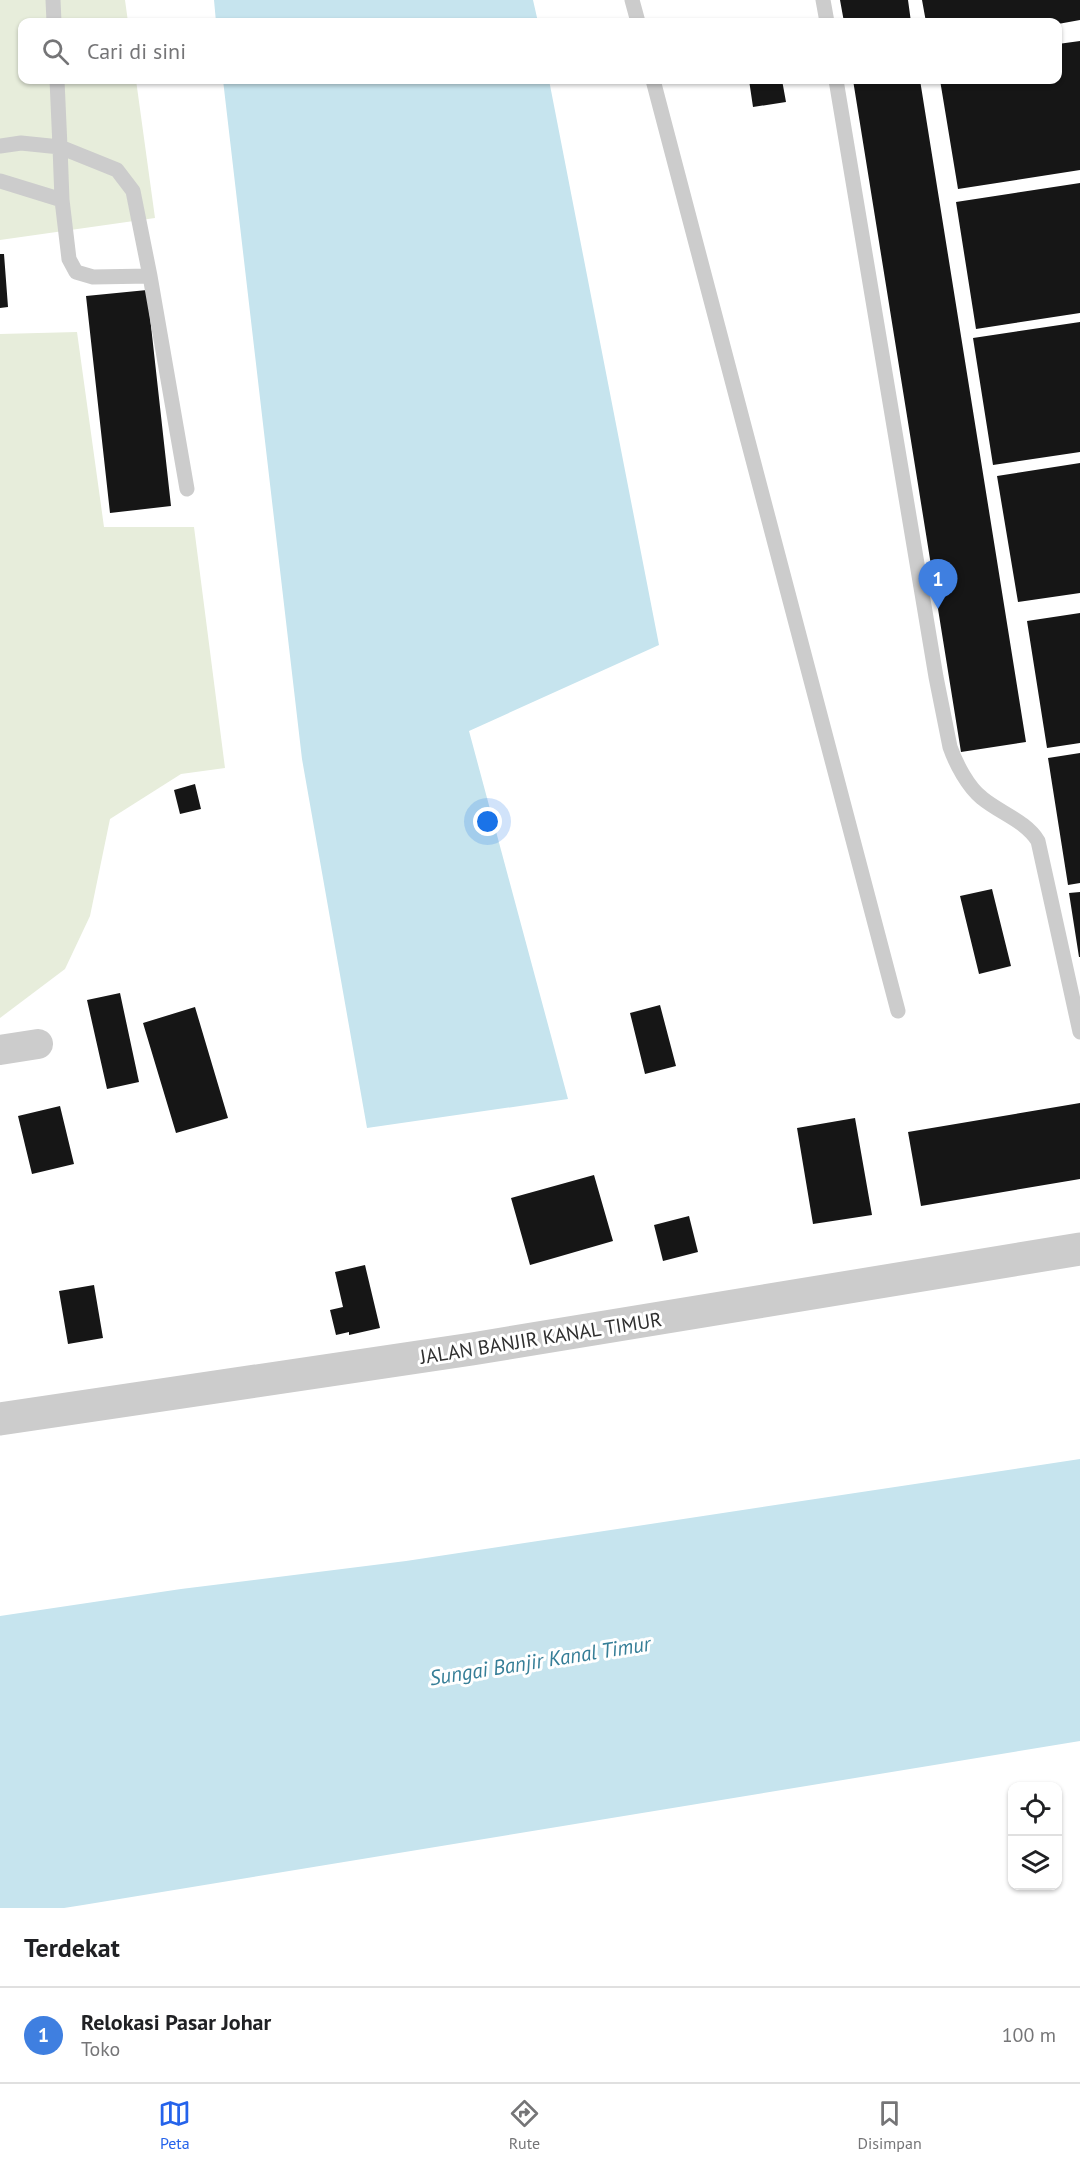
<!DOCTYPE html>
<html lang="id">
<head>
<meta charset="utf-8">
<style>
	:root { --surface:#fff; --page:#f6f6f6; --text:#202124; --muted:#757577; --line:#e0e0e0; --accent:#2563eb }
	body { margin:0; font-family:"PT Sans",sans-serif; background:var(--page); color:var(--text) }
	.controls { position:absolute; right:18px; bottom:18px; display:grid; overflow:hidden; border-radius:12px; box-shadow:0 2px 4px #0004 }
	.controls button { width:54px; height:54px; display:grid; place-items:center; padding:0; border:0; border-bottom:2px solid var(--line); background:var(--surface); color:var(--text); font:30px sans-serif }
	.you { position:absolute; left:488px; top:822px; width:21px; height:21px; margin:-15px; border:4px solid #fff; border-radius:50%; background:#1a73e8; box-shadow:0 0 0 9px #1a73e833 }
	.badge { display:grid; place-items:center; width:39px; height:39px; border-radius:50%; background:var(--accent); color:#fff; font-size:20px; font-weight:700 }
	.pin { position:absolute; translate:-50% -50px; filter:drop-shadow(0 2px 3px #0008) }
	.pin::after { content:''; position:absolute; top:32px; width:21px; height:18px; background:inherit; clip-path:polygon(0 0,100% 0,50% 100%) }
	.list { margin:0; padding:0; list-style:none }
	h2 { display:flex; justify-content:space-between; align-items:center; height:78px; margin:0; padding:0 24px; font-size:26px }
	h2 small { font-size:20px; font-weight:400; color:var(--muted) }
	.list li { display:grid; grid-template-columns:39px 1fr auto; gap:18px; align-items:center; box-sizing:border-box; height:96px; padding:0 24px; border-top:2px solid var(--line) }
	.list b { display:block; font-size:22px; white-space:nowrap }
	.list p { margin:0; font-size:20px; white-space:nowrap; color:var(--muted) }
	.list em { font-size:20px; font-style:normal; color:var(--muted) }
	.icon { flex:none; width:33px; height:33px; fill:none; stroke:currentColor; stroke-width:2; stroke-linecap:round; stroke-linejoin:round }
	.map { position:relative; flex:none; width:1080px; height:1908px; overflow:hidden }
	.search { position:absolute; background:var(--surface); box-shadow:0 2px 4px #0004; left:18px; right:18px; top:18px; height:66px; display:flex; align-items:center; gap:15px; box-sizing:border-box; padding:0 21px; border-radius:12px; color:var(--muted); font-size:22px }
	.sheet { height:174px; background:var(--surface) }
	nav { display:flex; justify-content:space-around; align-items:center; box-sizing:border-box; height:84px; border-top:2px solid var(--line); background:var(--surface); font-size:16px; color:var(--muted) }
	nav a { display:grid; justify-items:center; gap:3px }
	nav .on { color:var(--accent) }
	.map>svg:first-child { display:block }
</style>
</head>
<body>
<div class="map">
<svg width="1080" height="1908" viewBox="0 0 1080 1908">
	<rect width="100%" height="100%" fill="#fff"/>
	<!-- green -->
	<path fill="#e7eddb" d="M0 0H125L128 22H22V80H136L155 218 0 240Z
		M77 332 104 527H194L225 768 181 774 110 819 90 916 65 969 0 1018V334Z"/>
	<!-- water -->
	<path fill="#c6e4ee" d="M214 0H533L538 22H216Z
		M223 80H549L659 645 469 731 568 1099 367 1128 302 759Z
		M1080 1459V1741L83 1905 64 1908H0V1616L181 1589 406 1561Z"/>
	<!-- building -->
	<path fill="#161616" d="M840 0H908L911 22H844Z
		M922 0H1080V20L1058 24 926 22Z
		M1080 41V170L958 189 940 80H1058V44Z
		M749 80H782L786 102 753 107Z
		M853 80H920L1026 742 961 752Z
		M1080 183V313L976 329 956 202Z
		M0 254H4L8 307 0 308Z
		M147 290 171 506 110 513 86 296Z
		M1080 322V452L993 465 973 338Z
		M1080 463V593L1018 602 997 476Z
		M1080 613V743L1047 748 1027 621Z
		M1080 753V883L1068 885 1048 758Z
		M195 784 201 809 180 814 174 790Z
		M992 889 1011 966 979 974 960 896Z
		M1080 892V957H1079L1069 893Z
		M120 993 139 1082 107 1089 87 1000Z
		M660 1005 676 1066 645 1074 630 1013Z
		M195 1007 228 1118 176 1133 143 1023Z
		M1080 1103V1179L921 1206 908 1132Z
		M60 1106 74 1164 32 1174 18 1116Z
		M855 1118 872 1215 813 1224 797 1128Z
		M594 1175 613 1241 530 1265 511 1198Z
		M689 1216 698 1252 663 1261 654 1225Z
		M365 1265 380 1328 349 1335V1332L336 1335 330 1310 343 1307 335 1272Z
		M94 1285 103 1338 68 1344 59 1291Z"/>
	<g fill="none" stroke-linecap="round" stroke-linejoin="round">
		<!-- service -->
		<path stroke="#ccc" stroke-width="15" d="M53 0 54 22
			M632 0 638 22
			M823 0 827 22
			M57 80 60 147 117 170 133 191 150 276 187 489
			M653 80 898 1011
			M836 80 936 677 950 747C956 764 968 787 982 798 1000 813 1026 821 1038 841L1080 1032
			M0 146 21 143 60 147 62 200
			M0 181 62 200 69 259 76 272 93 277 150 276"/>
		<!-- minor -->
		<path stroke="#ccc" stroke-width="30" d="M0 1050 38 1044"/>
		<!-- tertiary -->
		<path stroke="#ccc" stroke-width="33" d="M0 1419 472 1349 1080 1249"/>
	</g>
	<g text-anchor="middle" stroke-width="6" stroke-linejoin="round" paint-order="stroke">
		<!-- street labels -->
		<g font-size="20" fill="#2f2f2f" stroke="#fff">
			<text transform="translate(541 1338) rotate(-9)" y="7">JALAN BANJIR KANAL TIMUR</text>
		</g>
		<!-- water labels -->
		<g font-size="21" font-style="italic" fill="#367e97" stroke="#fff">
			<text transform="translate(540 1661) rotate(-9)" y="7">Sungai Banjir Kanal Timur</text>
		</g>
	</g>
</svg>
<div class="controls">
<button><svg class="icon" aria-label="locate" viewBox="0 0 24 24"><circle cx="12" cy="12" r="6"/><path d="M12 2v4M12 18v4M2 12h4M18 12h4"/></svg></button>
<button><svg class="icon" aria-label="layers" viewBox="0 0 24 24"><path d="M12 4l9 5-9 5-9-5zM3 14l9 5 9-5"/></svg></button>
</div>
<div class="you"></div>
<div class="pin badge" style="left:938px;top:609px;background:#3f7fe0">1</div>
<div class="search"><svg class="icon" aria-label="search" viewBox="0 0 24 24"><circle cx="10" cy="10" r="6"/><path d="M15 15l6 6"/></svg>Cari di sini</div>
</div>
<section class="sheet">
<h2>Terdekat<small></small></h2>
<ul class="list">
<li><span class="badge" style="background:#3f7fe0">1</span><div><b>Relokasi Pasar Johar</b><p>Toko</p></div><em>100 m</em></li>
</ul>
</section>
<nav>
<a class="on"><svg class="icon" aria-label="map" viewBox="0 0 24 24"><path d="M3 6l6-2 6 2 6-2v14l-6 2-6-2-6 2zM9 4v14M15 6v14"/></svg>Peta</a>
<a><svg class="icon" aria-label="directions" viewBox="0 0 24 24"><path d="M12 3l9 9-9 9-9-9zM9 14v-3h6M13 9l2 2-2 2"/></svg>Rute</a>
<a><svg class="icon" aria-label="saved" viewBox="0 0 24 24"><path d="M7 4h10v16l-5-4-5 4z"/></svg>Disimpan</a>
</nav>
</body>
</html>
